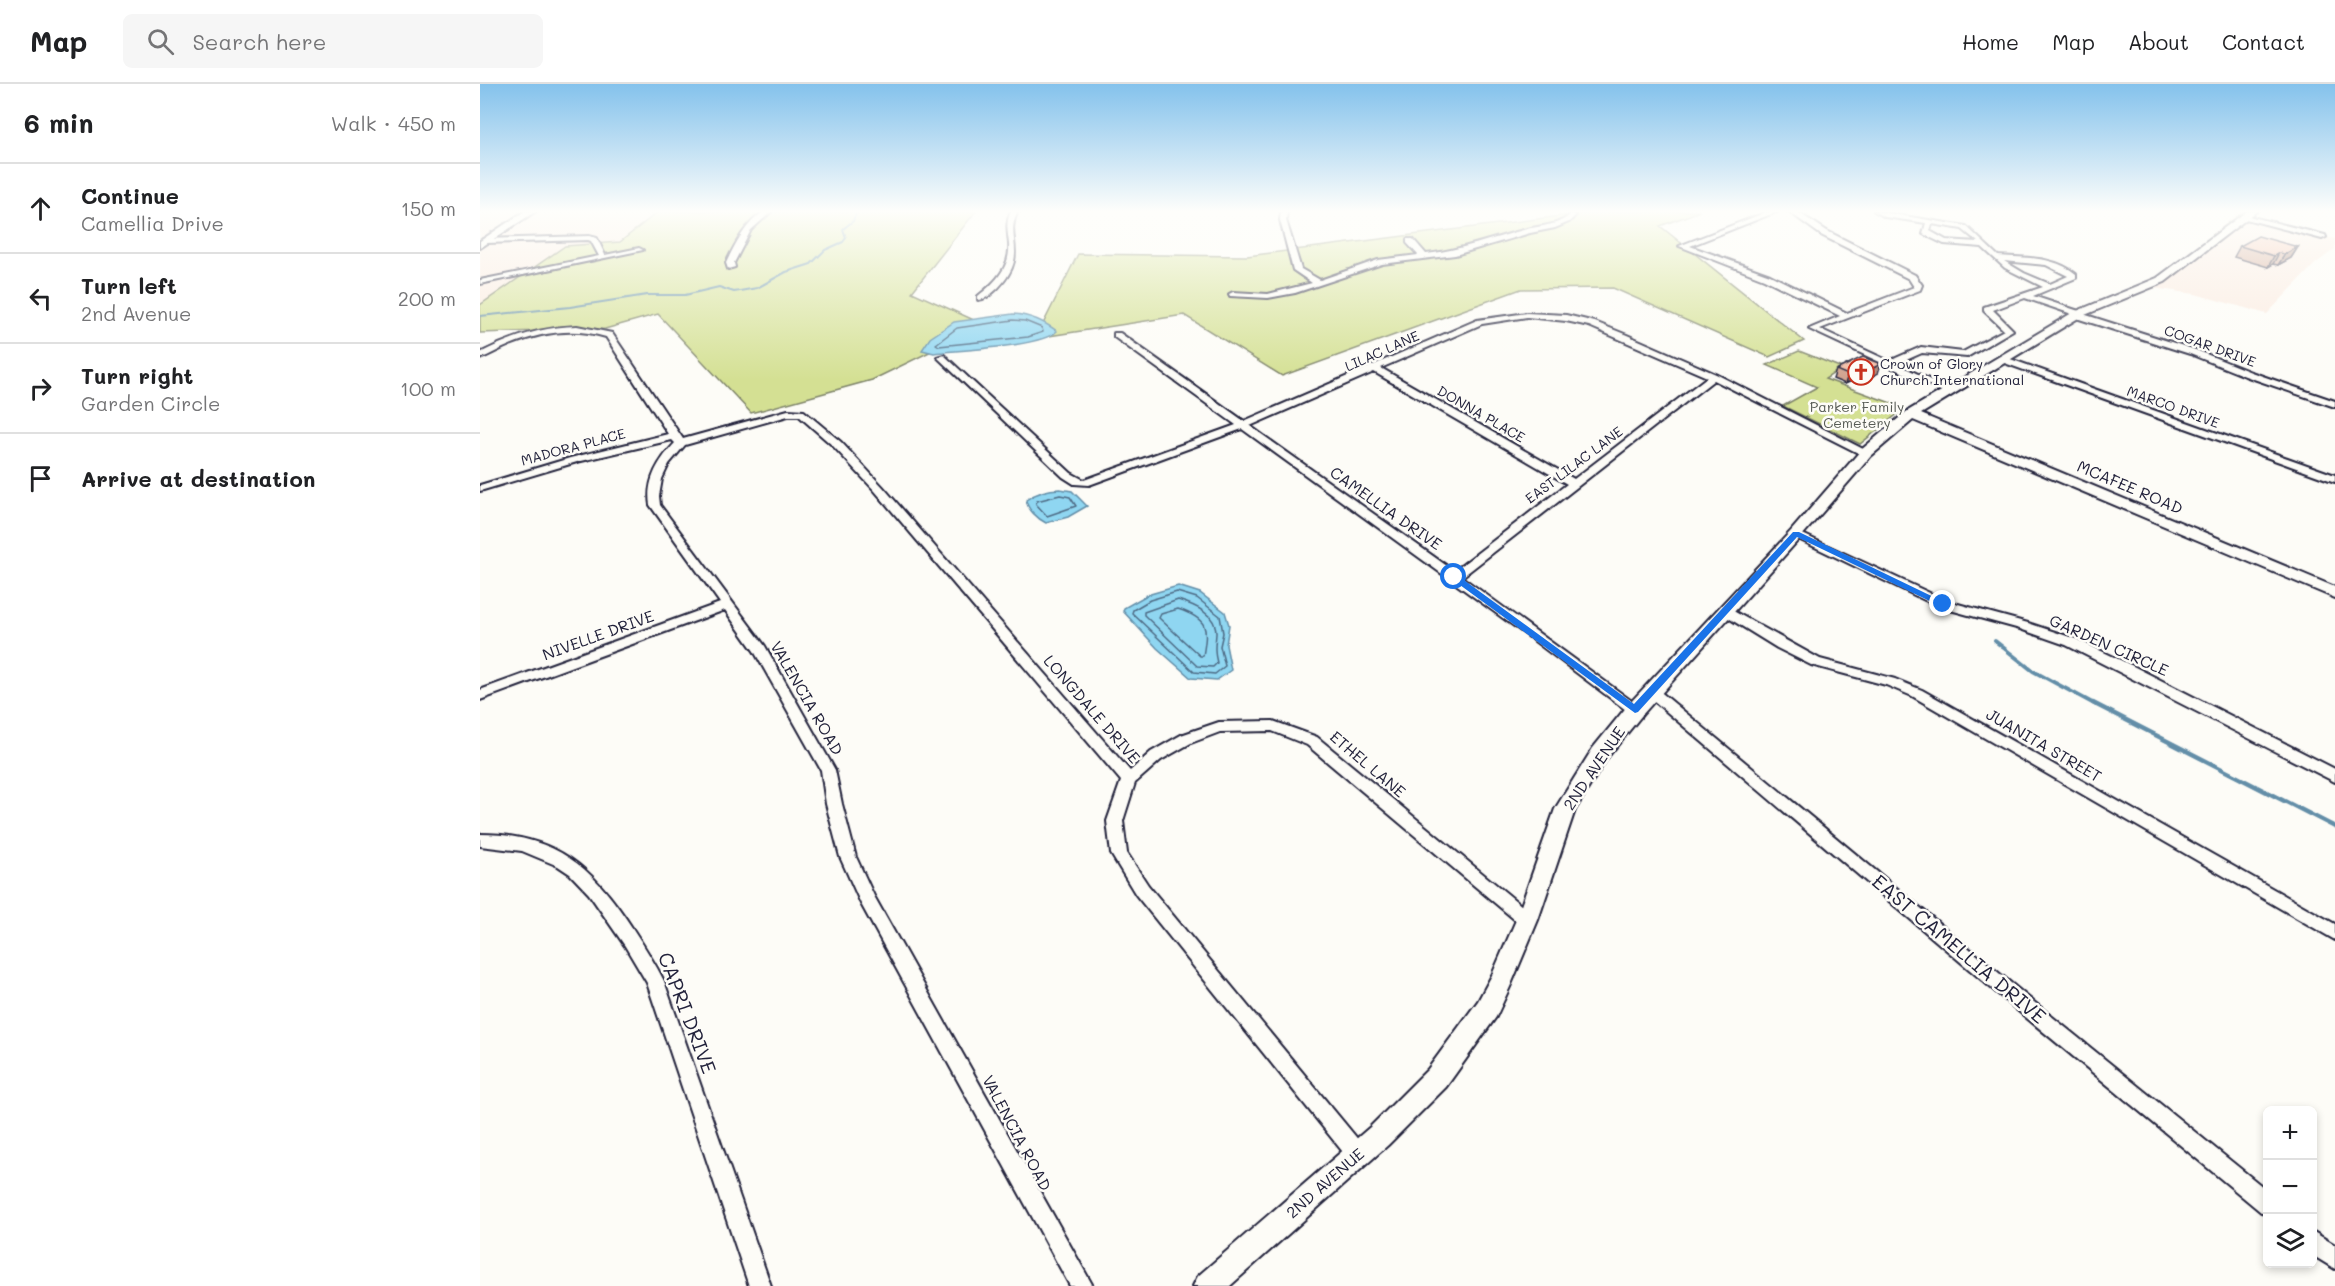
<!DOCTYPE html>
<html lang="en">
<head>
<meta charset="utf-8">
<style>
	:root { --surface:#fff; --page:#f6f6f6; --text:#202124; --muted:#757577; --line:#e0e0e0 }
	body { margin:0; font-family:Mali,sans-serif; background:var(--page); color:var(--text) }
	.controls { position:absolute; right:18px; bottom:18px; display:grid; overflow:hidden; border-radius:9px; box-shadow:0 3px 9px #0003 }
	.controls button { width:54px; height:54px; display:grid; place-items:center; padding:0; border:0; border-bottom:2px solid var(--line); background:var(--surface); color:var(--text); font:30px sans-serif }
	.stop { position:absolute; width:18px; height:18px; margin:-14px; border:4px solid #1a73e8; border-radius:50%; background:#fff }
	.stop.end { background:#1a73e8; border-color:#fff; box-shadow:0 2px 6px #0008 }
	.list { margin:0; padding:0; list-style:none }
	h2 { display:flex; justify-content:space-between; align-items:center; height:78px; margin:0; padding:0 24px; font-size:26px }
	h2 small { font-size:20px; font-weight:400; color:var(--muted) }
	.list li { display:grid; grid-template-columns:39px 1fr auto; gap:18px; align-items:center; box-sizing:border-box; height:90px; padding:0 24px; border-top:2px solid var(--line) }
	.list b { display:block; font-size:22px; white-space:nowrap }
	.list p { margin:0; font-size:20px; white-space:nowrap; color:var(--muted) }
	.list em { font-size:20px; font-style:normal; color:var(--muted) }
	.icon { flex:none; width:33px; height:33px; fill:none; stroke:currentColor; stroke-width:2; stroke-linecap:round; stroke-linejoin:round }
	.map { position:relative; flex:none; width:1855px; height:1202px; overflow:hidden }
	header { display:flex; align-items:center; gap:36px; box-sizing:border-box; height:84px; padding:0 30px; background:var(--surface); border-bottom:2px solid var(--line) }
	header strong { font-size:28px }
	nav { display:flex; gap:33px; margin-inline-start:auto; font-size:21px }
	.search { width:420px; height:54px; background:var(--page); display:flex; align-items:center; gap:15px; box-sizing:border-box; padding:0 21px; border-radius:9px; color:var(--muted); font-size:22px }
	main { display:flex }
	aside { flex:1; background:var(--surface) }
	.map>svg:first-child { display:block }
</style>
</head>
<body>
<header>
<strong>Map</strong>
<div class="search"><svg class="icon" aria-label="search" viewBox="0 0 24 24"><circle cx="10" cy="10" r="6"/><path d="M15 15l6 6"/></svg>Search here</div>
<nav><a>Home</a><a>Map</a><a>About</a><a>Contact</a></nav>
</header>
<main>
<aside>
<h2>6 min<small>Walk · 450 m</small></h2>
<ul class="list">
<li><svg class="icon" aria-label="ahead" viewBox="0 0 24 24"><path d="M12 20V5M6 11l6-6 6 6"/></svg><div><b>Continue</b><p>Camellia Drive</p></div><em>150 m</em></li>
<li><svg class="icon" aria-label="left" viewBox="0 0 24 24"><path d="M17 20v-9H6M10 6l-5 5 5 5"/></svg><div><b>Turn left</b><p>2nd Avenue</p></div><em>200 m</em></li>
<li><svg class="icon" aria-label="right" viewBox="0 0 24 24"><path d="M7 20v-9h11M14 6l5 5-5 5"/></svg><div><b>Turn right</b><p>Garden Circle</p></div><em>100 m</em></li>
<li><svg class="icon" aria-label="arrive" viewBox="0 0 24 24"><path d="M6 21V4h12l-3 4 3 4H6"/></svg><div><b>Arrive at destination</b></div></li>
</ul>
</aside>
<div class="map">
<svg width="1855" height="1202" viewBox="0 0 1855 1202">
	<rect width="100%" height="100%" fill="#fdfcf7"/>
	<filter id="ink" filterUnits="userSpaceOnUse"><feTurbulence type="fractalNoise" baseFrequency=".0167" numOctaves="2"/><feDisplacementMap in="SourceGraphic" scale="12" xChannelSelector="R" yChannelSelector="G"/><feConvolveMatrix kernelMatrix="1 2 1 2 8 2 1 2 1" color-interpolation-filters="sRGB"/></filter>
	<g filter="url(#ink)">
		<!-- built -->
		<path fill="#fae9de" d="M0 127H179L140 158 85 162 0 221Z
			M1754 127H1774L1766 132 1855 155V165L1835 180 1787 230 1715 210 1673 204 1736 160 1725 157 1757 129Z"/>
		<!-- green -->
		<path fill="#d4e093" stroke="#7b8167" stroke-width="1.5" d="M179 127H496L432 208 505 241 392 296 271 329 178 230 125 245 0 249V221L85 162 140 158Z
			M1120 127H1220L1180 142 1324 257 1289 273 1133 204 1041 205 802 292 704 231 556 254 598 170 767 172Z
			M1319 267 1362 284 1345 295 1425 324 1380 360 1303 322 1337 303 1287 281Z"/>
		<!-- water -->
		<path fill="#8fd6f1" stroke="#638ea8" stroke-width="1.5" d="M533 230C551 231 564 238 577 247 562 263 479 266 454 269L442 266 450 254 474 238Z
			M580 405 592 407 607 422 588 433 566 439C558 435 547 425 546 416 556 409 568 405 580 405Z
			M698 502 720 509 745 528 749 541 746 561 751 586 737 596 711 594 677 564 643 527 644 524 667 511Z"/>
		<g fill="none" stroke-linecap="round" stroke-linejoin="round">
			<!-- shore -->
			<path stroke="#4e6a84" stroke-width="1.5" d="M533 236 545 237 562 244 563 248 548 253 459 262 456 260 477 244Z
				M580 411 590 413 596 422 567 432 556 420 557 417Z
				M697 508 717 514 740 532 743 549 740 562 745 582 735 590 714 588 652 529 653 526 670 516Z
				M698 516C714 521 737 530 736 550 735 561 734 568 737 579L733 583 717 582 664 531V528Z
				M698 525C728 535 728 543 723 572H720L679 534 681 530Z"/>
			<!-- stream-far2 -->
			<path stroke="#638ea8" stroke-width="2" d="M0 232 90 223 167 211H205L239 203 254 208 277 204 306 188 331 180 345 166 363 158 366 154 363 145 373 137 377 127"/>
			<!-- stream-far1 -->
			<path stroke="#638ea8" stroke-width="4" d="M1515 557 1553 587 1616 621"/>
			<!-- stream -->
			<path stroke="#638ea8" stroke-width="4.5" d="M1613 619 1855 743"/>
			<!-- street casing -->
			<g stroke="#22223b" stroke-width="4">
				<path id="street" d="M284 127H292L271 146 254 179 255 183 248 185 246 179C256 158 265 141 284 127Z
					M531 127H538C523 154 551 169 518 204 512 209 506 216 498 216V212C515 199 531 183 529 160 528 148 525 139 531 127Z
					M801 127H807L806 136 821 185 840 196 898 176 938 171 927 159V155H933L946 170C981 166 1013 154 1047 145 1063 141 1078 142 1091 130L1096 131 1089 138 1075 144 1050 149 975 171 902 180 815 209 788 214 750 212 749 210 753 208 788 210 832 199 813 186 800 136Z
					M1289 127H1299L1210 162 1290 191 1367 229 1434 203 1429 195 1341 151 1308 127H1316L1347 147 1435 191 1442 201 1440 206 1340 245 1409 277 1441 263 1483 268 1524 246 1504 227V223L1563 203 1525 184 1502 163 1464 160 1443 150 1446 139 1405 133 1394 127 1486 142 1518 172C1545 174 1574 172 1596 190V194L1553 212 1602 228 1603 230 1716 266 1771 288 1855 317V323L1765 292 1710 270 1593 233 1592 230 1545 214 1513 226 1533 246 1487 273 1442 269 1417 280 1474 307 1466 309 1329 245 1360 232 1284 195 1199 162ZM1452 140 1482 145 1498 158 1466 156 1450 147ZM1524 177 1566 181 1588 192 1570 200 1544 189Z
					M1764 131 1845 151 1846 153 1842 155 1762 134Z
					M109 152 117 154 125 171 159 164 163 166 0 200V196L119 172 111 157 108 156 6 159 2 157 3 155Z
					M1047 229 1086 231 1115 238 1147 251 1236 290 1391 369 1386 372 1382 371 1234 296 982 493 1160 623 1162 626 1160 629H1150L1049 553 762 345 609 401 594 400 583 393 457 273 464 271 591 389 604 396 756 341 634 253V249H640L764 337 997 236ZM1047 233 1086 237 1109 242 1227 293 1094 395 901 284 1002 240ZM894 288 1087 400 974 487 770 342Z
					M97 242 132 249 203 355 308 326 324 327 361 358 403 403 650 687 671 668 701 651 739 638 793 637 837 653 1053 831 1055 836 1053 841 1047 843 1041 841 827 661 792 647 740 648 711 659 681 676 655 699 643 737 647 769 668 801 885 1064 888 1071 885 1078 878 1081 871 1078 656 811 631 770 627 737 641 697 395 407 353 362 319 332H308L205 361 189 380 182 395 179 412 180 421 285 562 355 686 362 720 376 773 394 812 613 1202H590L381 820 360 773 346 720 341 686 274 567 245 526 0 616V606L240 519 170 421C166 396 179 376 195 359L192 356 97 378 0 407V401L90 374 188 350 126 253C94 243 61 248 30 261 20 265 10 271 0 275V269C31 253 62 243 97 242Z
					M1522 272 1855 391V398L1519 277 1518 275Z
					M1316 447 1467 517 1548 539 1596 555 1653 582 1855 685V698L1586 561 1540 545 1459 523 1312 452 1310 450Z
					M1246 523 1340 575 1415 595 1442 606 1855 840V856L1432 612 1406 601 1331 581 1297 564 1242 530 1240 527 1242 524Z
					M1172 603 1177 605 1549 914 1788 1107V1131L1781 1128 1537 926 1167 611 1165 608Z
					M0 750C76 750 114 784 153 845 164 862 175 879 184 897L291 1202H269L167 899 145 862 109 810 90 790 78 782 42 767 0 762Z
					M1832 1147 1855 1161V1185L1832 1171Z"/>
			</g>
			<!-- secondary casing -->
			<g stroke="#22223b" stroke-width="4">
				<path id="secondary" d="M45 127H56L0 164V157Z
					M1767 127H1777L1685 198 1600 233 1441 330 1855 503V514L1433 336 1391 372 1321 453 1162 631 1127 674 1095 726 1058 836 1030 903 1016 933 966 1003 908 1061 750 1202H713L718 1192 890 1043 948 985 998 917 1012 891 1036 836 1075 725 1113 664 1148 621 1311 447 1381 366 1426 328 1592 229 1677 194Z"/>
			</g>
			<!-- street -->
			<use href="#street" fill="#fdfcf7" fill-rule="evenodd"/>
			<!-- secondary -->
			<use href="#secondary" fill="#fdfcf7" fill-rule="evenodd"/>
		</g>
		<!-- wall -->
		<path fill="#d0a28e" stroke="#22223b" stroke-width="1.5" d="M1760 162 1818 163 1811 174 1798 181 1793 180 1788 183 1754 173Z
			M1383 273 1398 289 1386 296 1380 293 1365 300 1353 295 1356 286Z"/>
		<!-- shaded-wall -->
		<path fill="#a98474" stroke="#22223b" stroke-width="1.5" d="M1818 163 1811 174 1798 181 1805 170Z
			M1799 169 1793 180 1788 183 1794 172Z
			M1401 280 1398 289 1386 296 1389 286Z
			M1383 284 1380 293 1365 300 1368 291Z"/>
		<!-- building -->
		<path fill="#f2bca5" stroke="#22223b" stroke-width="1.5" d="M1778 152 1818 163 1805 170 1799 169 1794 172 1760 162Z
			M1383 273 1401 280 1389 286 1383 284 1368 291 1356 286Z"/>
	</g>
	<!-- sky -->
	<linearGradient id="sky" x2="0" y2="1"><stop stop-color="#84c2ec"/><stop offset="0.43" stop-color="#fefefb"/><stop offset="1" stop-color="#fefefb" stop-opacity="0"/></linearGradient>
	<rect width="1855" height="296" fill="url(#sky)"/>
	<!-- route -->
	<path fill="#1a73e8" d="M1313 448H1319L1468 520 1460 522 1317 453 1158 628 1155 629 969 493 977 491 1154 620Z"/>
	<!-- icons -->
	<defs>
		<g id="church-ring" transform="scale(1.35)"><circle r="9.5" fill="#fdfcf7" stroke="#c8321e" stroke-width="1.5"/><path d="M-1.2-6h2.4v3.5h3.3v2.4h-3.3V6h-2.4V-.1h-3.3v-2.4h3.3Z" fill="#c8321e"/></g>
	</defs>
	<g fill-rule="evenodd">
		<use href="#church-ring" x="1381" y="288"/>
	</g>
	<g text-anchor="middle" stroke-width="5" stroke-linejoin="round" paint-order="stroke">
		<!-- far-street labels -->
		<g font-size="14" fill="#22223b" stroke="#fdfcf7">
			<text transform="translate(1730 262) rotate(20)" y="5">COGAR DRIVE</text>
			<text transform="translate(902 267) rotate(-24)" y="5">LILAC LANE</text>
			<text transform="translate(1693 323) rotate(20)" y="5">MARCO DRIVE</text>
			<text transform="translate(1001 330) rotate(30)" y="5">DONNA PLACE</text>
			<text transform="translate(93 363) rotate(-15)" y="5">MADORA PLACE</text>
			<text transform="translate(1094 381) rotate(-37)" y="5">EAST LILAC LANE</text>
		</g>
		<!-- far-poi labels -->
		<g font-size="14" fill="#22223b" stroke="#fdfcf7" text-anchor="start">
			<text x="1400" y="285">Crown of Glory<tspan x="1400" dy="16">Church International</tspan></text>
		</g>
		<!-- far-park labels -->
		<g font-size="14" fill="#575b55" stroke="#fdfcf7">
			<text x="1377" y="328">Parker Family<tspan x="1377" dy="16">Cemetery</tspan></text>
		</g>
		<!-- street labels -->
		<g font-size="16" fill="#22223b" stroke="#fdfcf7">
			<text transform="translate(1650 403) rotate(23)" y="6">MCAFEE ROAD</text>
			<text transform="translate(906 424) rotate(35)" y="6">CAMELLIA DRIVE</text>
			<text transform="translate(118 551) rotate(-20)" y="6">NIVELLE DRIVE</text>
			<text transform="translate(1629 561) rotate(24)" y="6">GARDEN CIRCLE</text>
			<text transform="translate(327 614) rotate(60)" y="6">VALENCIA ROAD</text>
			<text transform="translate(612 625) rotate(49)" y="6">LONGDALE DRIVE</text>
			<text transform="translate(1564 661) rotate(30)" y="6">JUANITA STREET</text>
			<text transform="translate(888 680) rotate(40)" y="6">ETHEL LANE</text>
			<text transform="translate(1114 684) rotate(-56)" y="6">2ND AVENUE</text>
			<text transform="translate(537 1049) rotate(62)" y="6">VALENCIA ROAD</text>
			<text transform="translate(845 1099) rotate(-41)" y="6">2ND AVENUE</text>
		</g>
		<!-- near-street labels -->
		<g font-size="20" fill="#22223b" stroke="#fdfcf7">
			<text transform="translate(1479 865) rotate(40)" y="7">EAST CAMELLIA DRIVE</text>
			<text transform="translate(207 929) rotate(69)" y="7">CAPRI DRIVE</text>
		</g>
	</g>
</svg>
<div class="controls">
<button>+</button>
<button>−</button>
<button><svg class="icon" aria-label="layers" viewBox="0 0 24 24"><path d="M12 4l9 5-9 5-9-5zM3 14l9 5 9-5"/></svg></button>
</div>
<div class="stop" style="left:974px;top:493px"></div>
<div class="stop end" style="left:1463px;top:520px"></div>
</div>
</main>
</body>
</html>
